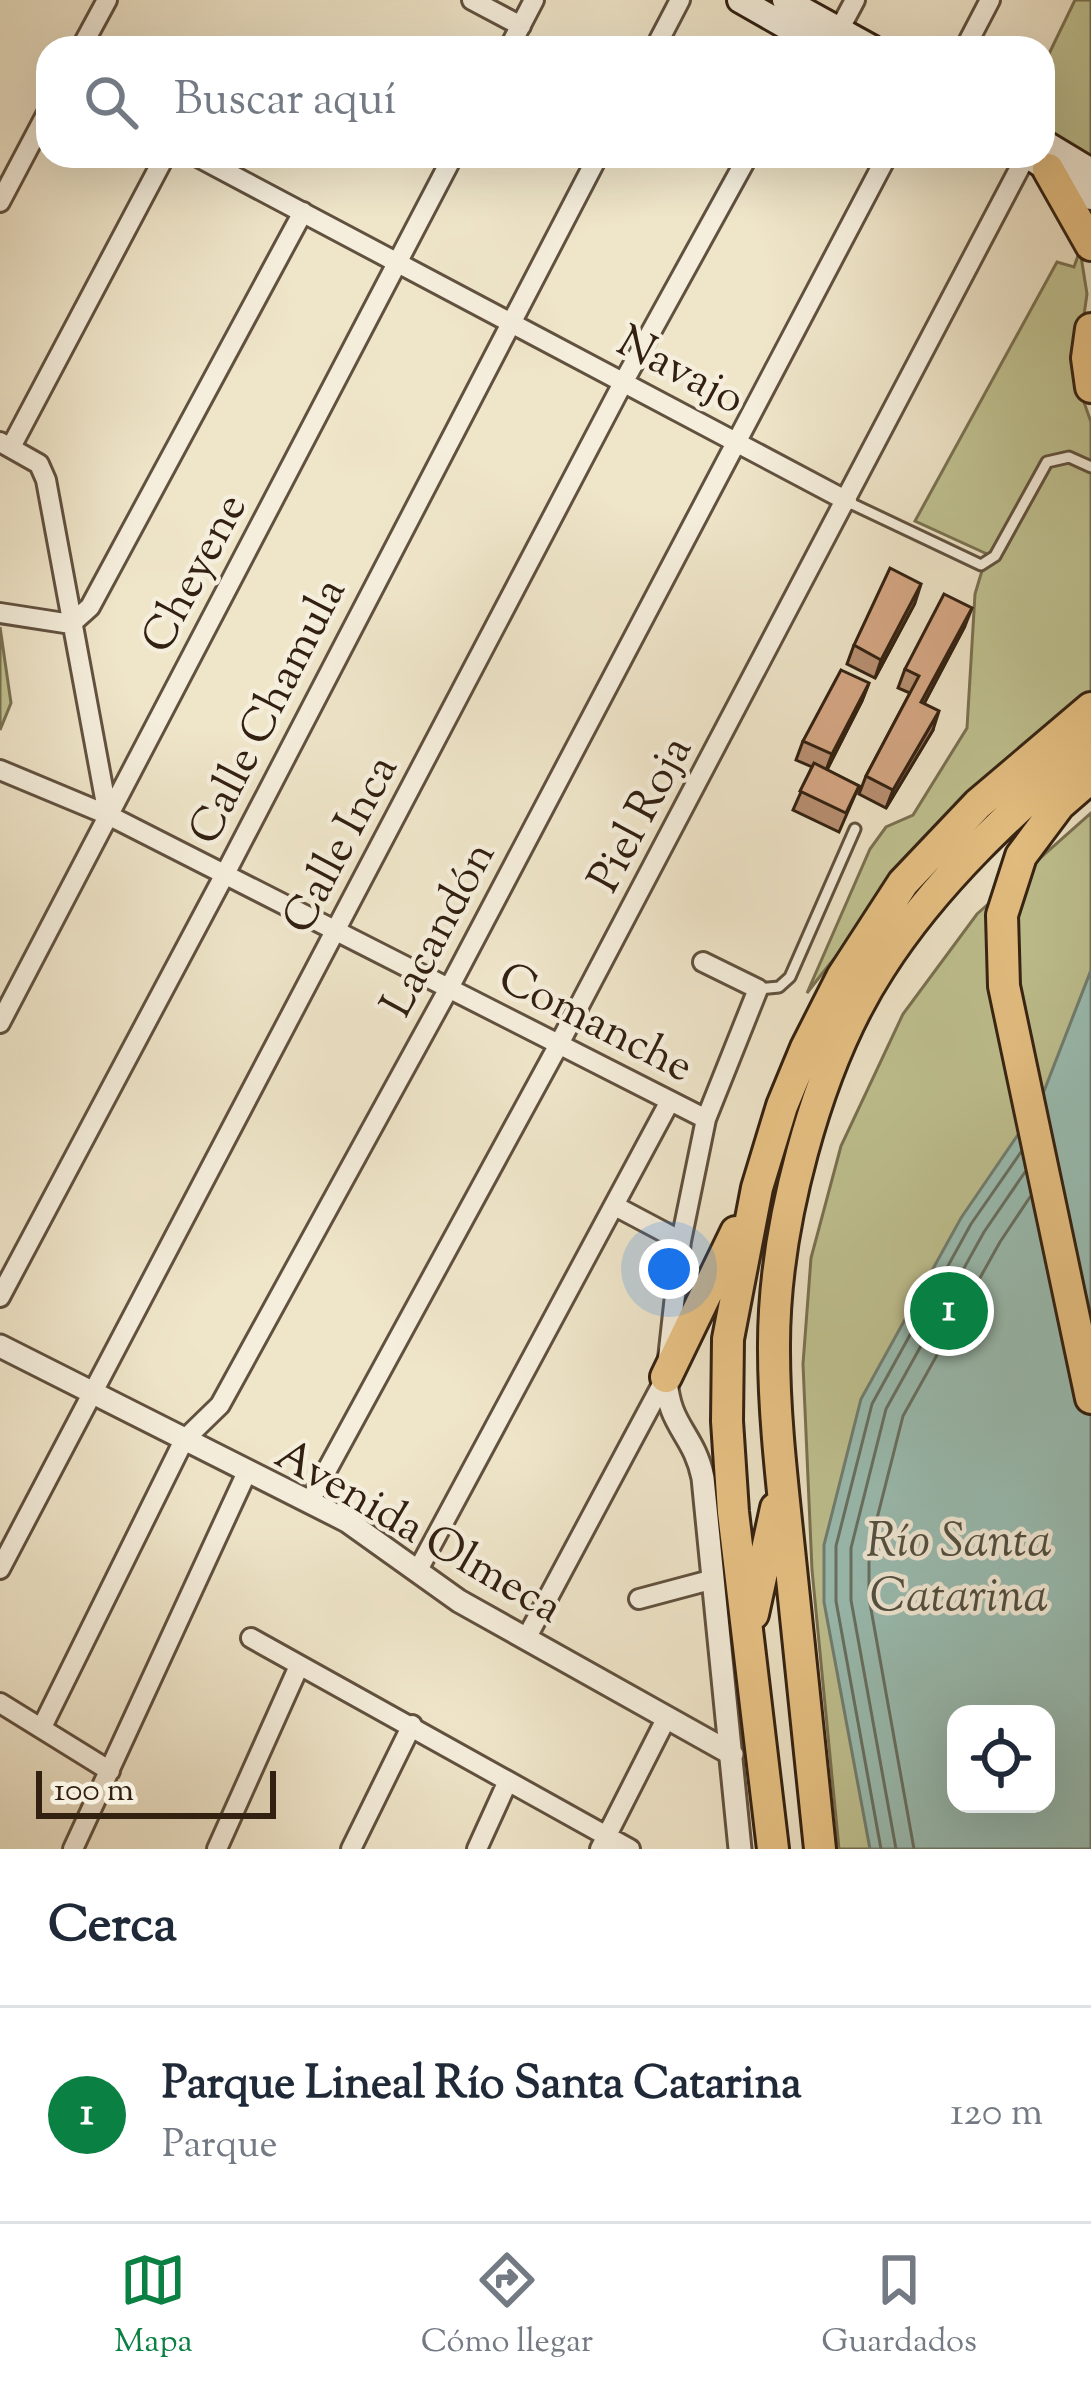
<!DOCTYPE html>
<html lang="es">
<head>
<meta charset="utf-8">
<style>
	:root { --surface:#fff; --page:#f2f2f3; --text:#1f2937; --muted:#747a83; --line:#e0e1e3; --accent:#0b8043 }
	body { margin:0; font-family:"Sorts Mill Goudy",serif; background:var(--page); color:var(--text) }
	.controls { position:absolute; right:36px; bottom:36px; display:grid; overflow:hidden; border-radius:24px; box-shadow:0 12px 48px #0002 }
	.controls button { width:108px; height:108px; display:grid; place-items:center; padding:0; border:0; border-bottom:3px solid var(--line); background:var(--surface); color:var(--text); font:60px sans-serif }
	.scale { position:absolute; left:36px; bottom:30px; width:240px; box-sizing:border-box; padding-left:12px; border:6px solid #322011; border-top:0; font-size:33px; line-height:42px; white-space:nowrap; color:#322011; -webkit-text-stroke:9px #f5eedc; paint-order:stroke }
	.you { position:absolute; left:669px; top:1269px; width:42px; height:42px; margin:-30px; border:9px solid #fff; border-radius:50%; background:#1a73e8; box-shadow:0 0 0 18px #1a73e833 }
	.badge { display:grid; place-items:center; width:78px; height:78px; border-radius:50%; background:var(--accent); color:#fff; font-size:39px; font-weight:700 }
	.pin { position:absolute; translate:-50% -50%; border:6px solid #fff; box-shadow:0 3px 12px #0006 }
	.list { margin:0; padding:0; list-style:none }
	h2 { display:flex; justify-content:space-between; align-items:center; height:156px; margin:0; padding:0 48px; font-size:51px }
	h2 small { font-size:39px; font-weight:400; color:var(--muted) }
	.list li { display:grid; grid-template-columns:78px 1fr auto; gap:36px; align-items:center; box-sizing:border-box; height:216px; padding:0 48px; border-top:3px solid var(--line) }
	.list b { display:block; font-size:45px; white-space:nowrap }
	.list p { margin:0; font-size:39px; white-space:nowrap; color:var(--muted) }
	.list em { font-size:39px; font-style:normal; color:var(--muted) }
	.icon { flex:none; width:66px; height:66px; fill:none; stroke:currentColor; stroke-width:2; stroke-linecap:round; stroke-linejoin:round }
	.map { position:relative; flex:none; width:1091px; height:1849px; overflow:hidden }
	.search { position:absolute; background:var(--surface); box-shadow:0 12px 48px #0002; left:36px; right:36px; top:36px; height:132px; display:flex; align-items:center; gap:30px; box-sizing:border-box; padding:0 42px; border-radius:36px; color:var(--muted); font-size:45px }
	.sheet { height:372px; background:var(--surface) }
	nav { display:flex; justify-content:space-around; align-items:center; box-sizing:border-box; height:168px; border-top:3px solid var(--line); background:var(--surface); font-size:33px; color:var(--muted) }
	nav a { display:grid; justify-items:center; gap:6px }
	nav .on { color:var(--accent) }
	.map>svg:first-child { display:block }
</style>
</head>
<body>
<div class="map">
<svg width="1091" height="1849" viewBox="0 0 1091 1849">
	<rect width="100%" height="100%" fill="#efe5c9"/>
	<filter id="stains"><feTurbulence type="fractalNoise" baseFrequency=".00167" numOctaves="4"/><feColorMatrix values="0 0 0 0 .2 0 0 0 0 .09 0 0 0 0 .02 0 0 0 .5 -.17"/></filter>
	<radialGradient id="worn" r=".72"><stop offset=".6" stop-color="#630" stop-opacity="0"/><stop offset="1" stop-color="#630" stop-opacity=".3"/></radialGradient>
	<!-- green -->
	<path fill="#c0c291" stroke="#797151" stroke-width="3" fill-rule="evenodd" d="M1075 0H1091V171L1043 142V66Z
		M1080 250 1087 294 1075 377 1091 422V698C989 791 891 883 807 993L870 849 886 827 913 815 967 728 975 594 987 554 915 521 1057 262 1074 267Z
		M0 627 11 703 0 730Z
		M1091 813V1849H839L812 1570 803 1364 811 1258 841 1146 903 1014 977 914ZM956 1714H1046V1804H956Z"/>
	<!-- water -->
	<path fill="#9abfb5" stroke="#707f73" stroke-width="3" fill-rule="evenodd" d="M1091 970V1849H870L824 1602V1545L861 1399 961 1218 1039 1104ZM956 1714H1046V1804H956Z"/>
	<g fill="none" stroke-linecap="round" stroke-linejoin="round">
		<!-- shore -->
		<path stroke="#667063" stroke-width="3" d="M881 1849 836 1601V1546L872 1404 971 1224 1021 1152
			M896 1849 851 1600V1548L886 1409 984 1232 1025 1172
			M914 1849 869 1598V1550L903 1416 1000 1242 1030 1197"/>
		<!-- service casing -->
		<g stroke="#61513f" stroke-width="15">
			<path id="service" d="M848 502 981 565 995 556 1047 462 1069 457 1091 467
				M758 989 779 987 790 977 855 829"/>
		</g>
		<!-- minor casing -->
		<g stroke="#61513f" stroke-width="24">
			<path id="minor" d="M472 0 521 26
				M839 30 855 0
				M81 48 107 0
				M509 48 534 0
				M655 48 680 0
				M965 48 990 0
				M196 156 847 501
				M0 202 48 111
				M0 442 39 464 46 480 108 815
				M11 447 165 156
				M0 613 71 624 90 607 303 212
				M0 770 108 815 706 1119
				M0 1023 453 156
				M615 1206 681 1241
				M0 1297 225 874 598 156
				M310 1501 558 1046 1026 156
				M0 1569 624 381 748 156
				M418 1570 670 1101
				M639 1599 714 1579
				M527 1637 666 1377 681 1241 706 1119 758 989 703 962
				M251 1638 630 1849
				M0 1703 110 1771
				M42 1727 184 1440 220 1405 449 988 887 156
				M73 1849 247 1472
				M217 1849 299 1666
				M351 1849 412 1725
				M477 1849 507 1783
				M600 1849 667 1717"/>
		</g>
		<!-- tertiary casing -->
		<g stroke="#61513f" stroke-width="27">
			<path id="tertiary" d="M0 1346 347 1521 459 1601 732 1754
				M666 1377C668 1427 694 1433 703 1478L740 1849"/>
		</g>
		<!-- secondary casing -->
		<g stroke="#322011" stroke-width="30">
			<path id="secondary" d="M740 0 824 48
				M785 0 872 48
				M1043 142 1091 171
				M1028 156 1091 197"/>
		</g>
		<!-- trunk casing -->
		<g stroke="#322011" stroke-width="36">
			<path id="trunk" d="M1048 169 1091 245
				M1091 329 1087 358 1091 387
				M1091 777 1059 805 1021 856 1002 915 1004 986 1091 1398
				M666 1377 736 1232
				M753 1614 776 1508
				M773 1849 733 1512 727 1421 728 1339 757 1188 782 1106 806 1048 842 977 903 883 978 804 1091 708
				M820 1849C810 1752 800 1656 790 1559 783 1490 774 1419 774 1350 773 1231 815 1068 880 968 936 880 1013 811 1091 743"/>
		</g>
		<!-- service -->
		<use href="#service" stroke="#f5eedc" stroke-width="9"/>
		<!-- minor -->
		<use href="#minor" stroke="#f5eedc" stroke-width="18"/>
		<!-- tertiary -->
		<use href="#tertiary" stroke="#f5eedc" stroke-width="21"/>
		<!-- secondary -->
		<use href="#secondary" stroke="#f5eedc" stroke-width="24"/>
		<!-- trunk -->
		<use href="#trunk" stroke="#e8c284" stroke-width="30"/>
	</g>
	<!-- wall -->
	<path fill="#b89072" stroke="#322011" stroke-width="3" d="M915 603 875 678 847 664 854 645Z
		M965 626 924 703 933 730 886 808 859 794 866 776 910 693 898 688 905 669Z
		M869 683 862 701 827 770 859 786 839 832 793 810 812 767 796 760 803 741Z"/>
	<!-- shaded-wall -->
	<path fill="#96755d" stroke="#322011" stroke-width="3" d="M921 584 915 603 875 678 881 660Z
		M972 608 965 626 915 721 921 702Z
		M869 683 862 701 825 773 832 754Z
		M939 711 933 730 886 808 893 790Z"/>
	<!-- building -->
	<path fill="#d6a785" stroke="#322011" stroke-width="3" d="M890 568 921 584 881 660 854 645Z
		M944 594 972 608 921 702 939 711 893 790 866 776 919 676 905 669Z
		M841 670 869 683 832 754 803 741Z
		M814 763 859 786 846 813 800 791Z"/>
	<g text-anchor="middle" stroke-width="9" stroke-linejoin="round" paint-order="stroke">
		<!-- street labels -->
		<g font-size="45" fill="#322011" stroke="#f5eedc">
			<text transform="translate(682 368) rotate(28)" y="16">Navajo</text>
			<text transform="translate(192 572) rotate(-62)" y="16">Cheyene</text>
			<text transform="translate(265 710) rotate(-63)" y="16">Calle Chamula</text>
			<text transform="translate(638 813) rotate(-62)" y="16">Piel Roja</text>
			<text transform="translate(338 843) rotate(-62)" y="16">Calle Inca</text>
			<text transform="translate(436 928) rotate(-62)" y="16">Lacandón</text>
			<text transform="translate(597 1020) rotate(27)" y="16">Comanche</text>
			<text transform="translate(420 1529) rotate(30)" y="16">Avenida Olmeca</text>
		</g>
		<!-- water labels -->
		<g font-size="48" font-style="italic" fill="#515042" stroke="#f5eedc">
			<text x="959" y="1555">Río Santa<tspan x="959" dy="55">Catarina</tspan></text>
		</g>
	</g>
	<rect width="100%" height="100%" filter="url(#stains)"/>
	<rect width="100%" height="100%" fill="url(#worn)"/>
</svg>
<div class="controls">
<button><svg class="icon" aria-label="locate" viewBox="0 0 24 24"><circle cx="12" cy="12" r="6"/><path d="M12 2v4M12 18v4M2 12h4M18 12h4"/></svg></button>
</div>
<div class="scale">100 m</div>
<div class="you"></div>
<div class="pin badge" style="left:949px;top:1311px">1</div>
<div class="search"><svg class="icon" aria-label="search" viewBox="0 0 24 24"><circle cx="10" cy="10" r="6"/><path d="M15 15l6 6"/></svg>Buscar aquí</div>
</div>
<section class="sheet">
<h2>Cerca<small></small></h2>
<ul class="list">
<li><span class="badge">1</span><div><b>Parque Lineal Río Santa Catarina</b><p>Parque</p></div><em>120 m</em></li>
</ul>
</section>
<nav>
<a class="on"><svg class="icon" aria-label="map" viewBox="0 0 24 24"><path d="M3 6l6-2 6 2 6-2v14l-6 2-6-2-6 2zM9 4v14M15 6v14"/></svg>Mapa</a>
<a><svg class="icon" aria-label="directions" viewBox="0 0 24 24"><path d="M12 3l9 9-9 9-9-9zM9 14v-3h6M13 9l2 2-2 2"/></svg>Cómo llegar</a>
<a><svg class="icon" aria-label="saved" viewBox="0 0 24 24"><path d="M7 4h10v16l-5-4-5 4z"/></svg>Guardados</a>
</nav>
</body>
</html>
